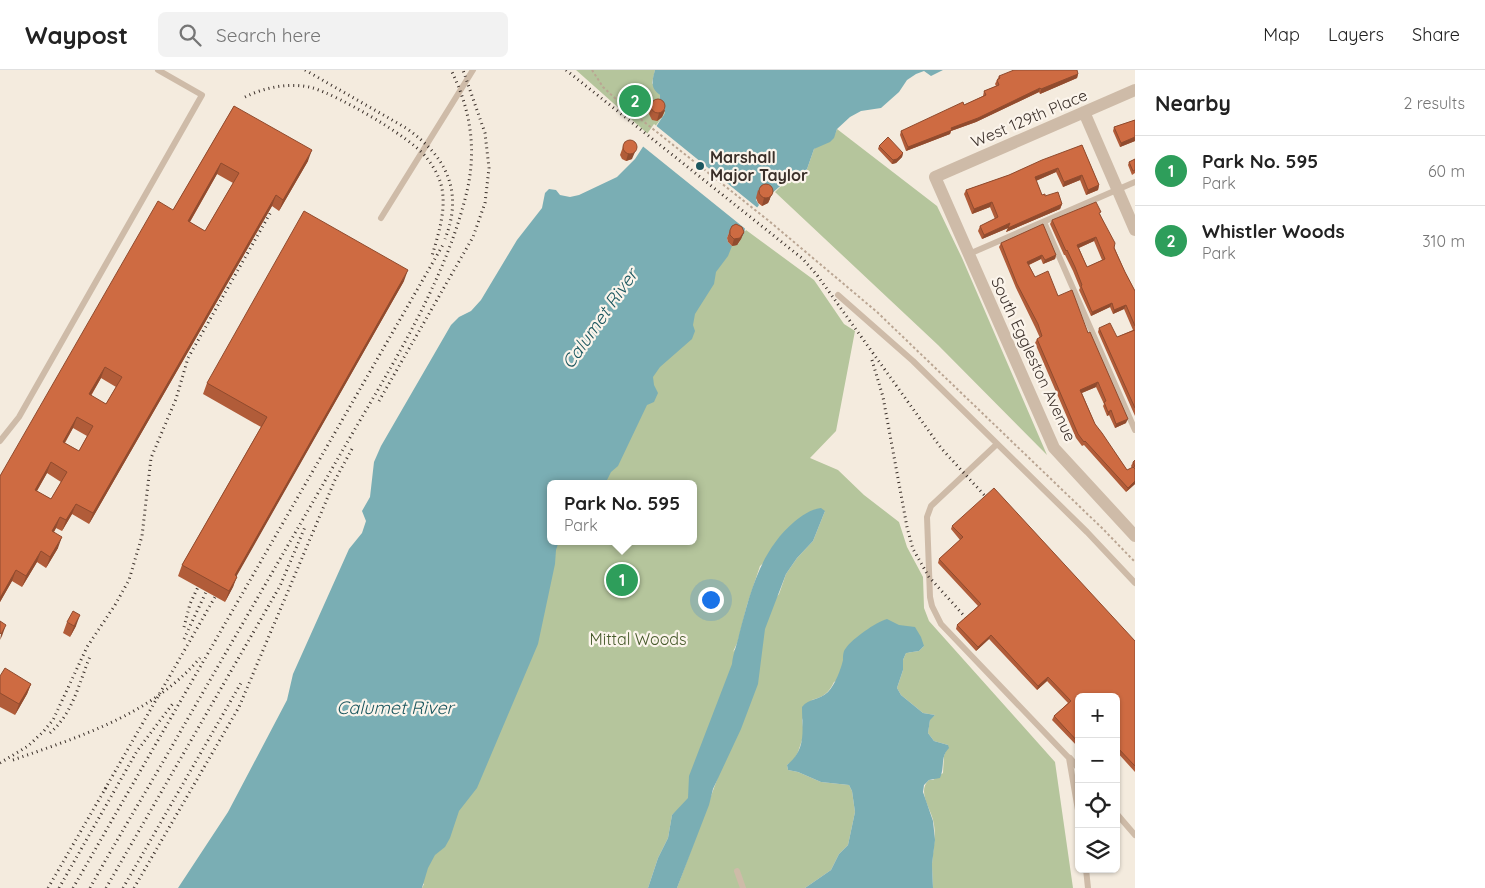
<!DOCTYPE html>
<html lang="en">
<head>
<meta charset="utf-8">
<style>
	:root { --surface:#fff; --page:#f2f2f2; --text:#222; --muted:#767676; --line:#e0e0e0; --accent:#1a73e8 }
	body { margin:0; font-family:Quicksand,sans-serif; background:var(--page); color:var(--text) }
	.controls { position:absolute; right:15px; bottom:15px; display:grid; overflow:hidden; border-radius:8px; box-shadow:0 1px 4px #0004 }
	.controls button { width:45px; height:45px; display:grid; place-items:center; padding:0; border:0; border-bottom:1px solid var(--line); background:var(--surface); color:var(--text); font:25px sans-serif }
	.you { position:absolute; left:710px; top:529px; width:18px; height:18px; margin:-12px; border:4px solid #fff; border-radius:50%; background:#1a73e8; box-shadow:0 0 0 8px #1a73e833 }
	.badge { display:grid; place-items:center; width:32px; height:32px; border-radius:50%; background:var(--accent); color:#fff; font-size:16px; font-weight:700 }
	.pin { position:absolute; translate:-50% -50%; border:2px solid #fff; box-shadow:0 1px 5px #0006 }
	.popup { position:absolute; left:547px; top:410px; width:150px; height:65px; box-sizing:border-box; display:grid; place-content:center; border-radius:8px; background:var(--surface); filter:drop-shadow(0 1px 4px #0005); font-size:16px; white-space:nowrap; color:var(--muted) }
	.popup b { font-size:19px; color:var(--text) }
	.popup::after { content:''; position:absolute; left:50%; top:100%; margin-left:-10px; border:10px solid transparent; border-top-color:var(--surface) }
	.list { margin:0; padding:0; list-style:none }
	h2 { display:flex; justify-content:space-between; align-items:center; height:65px; margin:0; padding:0 20px; font-size:21px }
	h2 small { font-size:16px; font-weight:400; color:var(--muted) }
	.list li { display:grid; grid-template-columns:32px 1fr auto; gap:15px; align-items:center; box-sizing:border-box; height:70px; padding:0 20px; border-top:1px solid var(--line) }
	.list b { display:block; font-size:19px; white-space:nowrap }
	.list p { margin:0; font-size:16px; white-space:nowrap; color:var(--muted) }
	.list em { font-size:16px; font-style:normal; color:var(--muted) }
	.icon { flex:none; width:28px; height:28px; fill:none; stroke:currentColor; stroke-width:2; stroke-linecap:round; stroke-linejoin:round }
	.map { position:relative; flex:none; width:1135px; height:818px; overflow:hidden }
	header { display:flex; align-items:center; gap:30px; box-sizing:border-box; height:70px; padding:0 25px; background:var(--surface); border-bottom:1px solid var(--line) }
	header strong { font-size:24px }
	nav { display:flex; gap:28px; margin-inline-start:auto; font-size:18px }
	.search { width:350px; height:45px; background:var(--page); display:flex; align-items:center; gap:12px; box-sizing:border-box; padding:0 18px; border-radius:8px; color:var(--muted); font-size:19px }
	main { display:flex }
	aside { flex:1; background:var(--surface) }
	.map>svg:first-child { display:block }
</style>
</head>
<body>
<header>
<strong>Waypost</strong>
<div class="search"><svg class="icon" aria-label="search" viewBox="0 0 24 24"><circle cx="10" cy="10" r="6"/><path d="M15 15l6 6"/></svg>Search here</div>
<nav><a>Map</a><a>Layers</a><a>Share</a></nav>
</header>
<main>
<div class="map">
<svg width="1135" height="818" viewBox="0 0 1135 818">
	<rect width="100%" height="100%" fill="#f4ebde"/>
	<!-- green -->
	<path fill="#b5c59c" fill-rule="evenodd" d="M576 0H655L652 13 660 25 659 36 663 39 665 43 649 65Z
		M837 59 937 136 962 188 1047 385 938 275 775 122 787 110 804 104 807 99 814 79C826 71 832 74 837 59Z
		M746 160 814 210 844 254 855 261 836 361 810 388 838 400 864 425 899 452 907 477 923 507 924 538 929 551 1055 692 1073 818H933C933 810 932 802 932 794 933 779 937 765 933 750 930 737 917 721 929 710H933L943 703 944 686 948 675 934 671 928 663 930 649 935 645 923 643 901 625 897 618 903 600V590L906 583 919 581 924 576 834 612C829 623 823 627 812 630L802 650 804 664 798 682 794 690 787 695 788 700 798 702 821 712 849 715 852 721 855 742 848 775 839 784 831 800 805 818H677L718 707 672 745 668 768 658 788 648 818H422L424 814 414 808 555 471H693V414H587L731 176 739 173 741 167ZM825 441 813 471 797 488 786 504 779 524 733 582 738 571 747 535 760 496Z"/>
	<!-- water -->
	<path fill="#7aaeb4" d="M655 0H943L931 6 924 1 916 4 907 10 899 22 881 38 861 41 850 47 837 59 834 68 830 72 814 79 807 99 804 104 787 110 770 125 758 123 756 130 759 135 746 153 744 164 741 167 729 163 727 168 728 172 732 176 728 186 716 202 714 214 695 244 693 255 695 261 692 269 660 297 653 307 654 315 658 323 654 332 647 335 618 396 611 402 605 414H551V471H559L556 480 555 494 538 574 477 718 459 741 450 768 445 777 435 785 428 798 422 818H178L228 742 287 630 293 604 349 479 362 463 366 451 362 441 370 427 374 392 381 376 451 255 459 247 471 241 481 230 517 170 542 138 545 123 549 119 556 120 560 125 570 127 579 125 617 107 635 89 665 43 663 39 659 36 660 25C650 18 652 11 655 0Z
		M821 438 825 441 813 471 797 488 786 504 765 559 758 614 741 659 713 719 709 735 677 818H648L658 788 668 768 672 745 688 728 689 706 732 594C733 583 737 575 739 565 750 523 760 481 794 452 801 446 811 439 821 438Z
		M887 549 899 555 915 557 921 567 924 576 919 581 906 583 903 590V600L897 618 901 625 923 643 935 645 930 650 928 663 934 671 948 675 949 678C940 687 945 697 940 708L929 710 924 715 923 722 933 751 935 770 932 794 933 818H805L831 800 839 784 848 775 855 742 852 721 849 715 821 712 798 702 788 700 787 695C807 679 802 660 802 637 809 628 820 630 828 622 835 615 841 599 843 590 843 586 843 581 846 578 852 569 876 552 887 549Z"/>
	<!-- pier -->
	<path fill="#f4ebde" d="M654 54 759 139 748 154V161L640 74Z"/>
	<g fill="none" stroke-linecap="round" stroke-linejoin="round">
		<!-- path -->
		<path stroke="#baa592" stroke-width="2" stroke-dasharray="2.5 2.5" stroke-linecap="butt" d="M592 0 603 17 619 32 769 151 877 242 1103 459 1135 492"/>
		<!-- service -->
		<path stroke="#cebba8" stroke-width="6" d="M381 148 473 0
			M1044 152 1135 360
			M969 184 1135 112
			M838 225 913 291 1087 462 1135 513
			M0 371 19 347 202 25 158 0
			M997 374 931 436 927 447 930 527 932 536 941 554 1069 688 1079 746
			M1070 688 1079 699
			M1116 743 1135 765
			M1086 799 1088 818
			M737 801 743 818"/>
		<!-- minor -->
		<path stroke="#cebba8" stroke-width="12" d="M1135 20 935 107 1054 378 1135 466
			M1084 42 1135 160"/>
		<!-- rail -->
		<path stroke="#3a2f29" stroke-width="3" stroke-dasharray="1 4" stroke-linecap="butt" d="M305 0 406 58C446 86 464 121 445 169
			M566 0 803 189 817 205 941 378 986 427
			M245 27C265 17 291 12 313 18 339 26 409 66 426 87 432 94 437 103 440 111 448 135 439 162 432 186
			M872 290 883 327 907 457 913 479 929 507 967 549
			M379 331 473 167 485 133 489 98 485 63 463 0
			M184 557 190 534 198 517
			M184 569 206 522
			M50 663C74 642 79 612 91 584
			M13 690C81 666 151 645 200 588
			M0 693 28 676 43 662 53 650 87 577 115 535 129 510 142 466 151 388 176 329 188 288 272 140
			M105 719 215 527
			M48 818 108 714
			M59 818 137 681 174 632
			M73 818 444 173
			M90 818C116 771 144 725 171 678 226 582 282 486 337 390 385 306 445 215 467 121 477 78 470 38 451 0
			M106 818 280 516 305 457
			M123 818 241 613
			M134 818 239 637 335 410 352 379"/>
	</g>
	<!-- wall -->
	<path fill="#b15c39" fill-rule="evenodd" d="M1078 4 1077 8 1040 24 1039 22 976 52 951 61 950 64 906 81 900 65 901 61 964 35 983 26 984 21 996 16 995 14 999 6Z
		M652 33 665 40 662 47 657 51 652 50 649 44Z
		M234 36 308 91 279 141 272 136 89 454 72 444 62 461 56 458 54 462 58 478 46 498 37 492 22 517 12 511 0 532V406L173 140ZM217 104 233 113 205 161 190 152ZM101 308 116 317 106 334 91 326ZM73 358 87 366 79 381 65 373ZM47 403 61 412 51 429 37 421Z
		M1135 50V71L1120 77 1113 61 1114 57Z
		M625 71 632 89 626 91 622 89 620 85Z
		M1082 75 1099 115 1098 120 1086 125 1080 110 1063 117 1056 102 1036 111 1042 125 1062 134 1060 139 1006 162 1008 158 982 169 978 161 980 156 995 149 990 137 972 144 964 124 966 120 1009 105Z
		M879 76 903 83 902 87 896 93 892 94 878 79Z
		M1135 89V103L1132 105 1128 95 1129 92Z
		M758 120 770 129 768 133 762 136 758 133 756 128Z
		M1100 144 1125 202 1135 221V346L1098 262 1099 258 1117 267 1133 260 1124 239 1113 244 1110 237 1091 246 1079 220 1080 218 1073 201 1065 185H1064L1050 154 1052 150ZM1094 171 1102 190 1087 197 1079 178Z
		M730 160 744 162 741 169 737 175 732 176 728 172 727 168Z
		M1001 173 1056 185 1055 189 1043 194 1041 189 1029 195 1035 207 1058 226 1088 263 1126 353 1115 358 1109 345 1107 346 1103 336 1104 334 1096 317 1082 323 1095 354 1127 400 1132 398 1131 396 1133 392 1135 390V414L1126 422 1084 375 1082 376 1076 368 1035 273 1037 269 1040 268 1036 259 1016 218 999 177Z
		M404 211 236 506 233 517 225 532 178 506 182 495 261 357 203 324 207 313Z
		M952 456 1135 571V702L1116 681V627H1079V678L1052 650 1054 646 1068 633 1047 611 1037 620 989 569 976 581 956 559 957 555 978 536 938 493 939 489 960 470 951 459Z
		M67 552 76 556 70 567 63 563Z
		M0 606 31 614 27 624 15 645 0 637Z"/>
	<!-- shaded-wall -->
	<path fill="#904b2e" d="M1078 4 1077 8 1040 24 1041 19Z
		M1040 18 1039 22 976 52 951 61 950 64 906 81 908 77Z
		M665 40 662 47 657 51 659 43Z
		M1135 67V71L1120 77 1121 73Z
		M312 80 308 91 279 141 283 130Z
		M635 82 632 89 626 91 628 84Z
		M903 83 902 87 896 93 892 94 893 90Z
		M221 93 217 104 184 162 188 151Z
		M1058 98 1056 102 1033 112 1035 107Z
		M1082 105 1080 110 1063 117 1064 112Z
		M1099 115 1098 120 1086 125 1088 120Z
		M773 122 768 133 762 136 764 128Z
		M276 125 272 136 89 454 93 443Z
		M992 132 990 137 972 144 974 139Z
		M1062 134 1060 139 1006 162 1008 158 982 169 984 165 1010 153Z
		M744 162 741 169 737 175 732 176 734 169Z
		M1096 167 1094 171 1076 179 1077 175Z
		M1042 185 1041 189 1026 196 1027 192Z
		M1056 185 1055 189 1043 194 1045 190Z
		M408 200 404 211 231 516 235 505Z
		M1112 233 1110 237 1091 246 1092 242Z
		M1126 235 1124 239 1113 244 1114 240Z
		M105 297 101 308 85 335 89 324Z
		M1098 312 1096 317 1079 324 1080 320Z
		M1111 340 1109 345 1107 346 1108 342Z
		M77 347 73 358 59 382 63 372Z
		M1128 349 1126 353 1115 358 1116 354Z
		M51 392 47 403 31 431 35 420Z
		M1135 411V414L1126 422 1128 418Z
		M76 434 72 444 62 461 66 450Z
		M60 447 56 458 48 472 52 461Z
		M62 467 58 478 46 498 50 487Z
		M41 481 37 492 22 517 26 506Z
		M16 500 12 511 0 532V528Z
		M237 507 233 517 225 532 229 521Z
		M80 545 76 556 70 567 74 556Z
		M6 555 2 566 0 570 1 564Z
		M991 565 989 569 976 581 978 577Z
		M1048 607 1047 611 1037 620 1038 616Z
		M31 614 27 624 15 645 19 634Z"/>
	<!-- building -->
	<path fill="#ce6b42" stroke="#904b2e" fill-rule="evenodd" d="M1014 0H1077L1078 4 1041 19 1040 18 978 48 951 58 952 60 908 77 901 61 963 32 964 35 986 25 984 21 999 15 997 10 1000 8 999 6Z
		M651 36a7 7 0 1 1 14 0a7 7 0 1 1-14 0Z
		M234 36 312 80 283 130 276 125 93 443 76 434 66 450 60 447 52 461 62 467 50 487 41 481 26 506 16 500 0 528V406L158 131 173 140ZM221 93 239 103 205 161 188 151ZM105 297 122 307 106 334 89 324ZM77 347 93 356 79 381 63 372ZM51 392 67 402 51 429 35 420Z
		M1135 50V67L1121 73 1114 57Z
		M888 67 903 83 897 89 893 90 879 76Z
		M623 77a7 7 0 1 1 14 0a7 7 0 1 1-14 0Z
		M1082 75 1099 115 1088 120 1082 105 1064 112 1058 98 1035 107 1042 125 1045 124V126L1058 122 1062 134 1008 158 1010 153 984 165 980 156 998 147 992 132 974 139 966 120 1009 105 1042 90Z
		M1135 89V100L1133 101 1129 92Z
		M759 121a7 7 0 1 1 14 0a7 7 0 1 1-14 0Z
		M1096 132 1101 142 1099 143 1115 173 1114 178 1125 202 1135 221V256L1126 235 1114 240 1112 233 1092 242 1081 216 1082 215 1075 197 1067 180 1066 181 1052 150ZM1096 167 1105 189 1087 197 1077 175Z
		M304 141 408 200 235 505 237 507 229 521 182 495 267 347 207 313Z
		M736 154 742 157 744 162 740 168 734 169 730 165V160L732 156Z
		M1043 154 1056 185 1045 190 1042 185 1027 192 1035 207 1048 201 1058 226 1072 220 1088 263 1090 262 1128 349 1116 354 1111 340 1108 342 1104 332 1106 331 1098 312 1080 320 1095 354 1102 363 1127 400 1133 397 1135 399V411L1128 418 1085 371 1084 372 1078 364 1037 269 1042 266 1038 254 1017 214 1001 173Z
		M1110 253 1117 267 1135 260V338L1099 258Z
		M1135 390V397L1133 392Z
		M994 418 1135 571V696L1116 676V627H1079V673L1054 646 1071 631 1048 607 1038 616 991 565 978 577 957 555 981 534 939 489 963 467 952 456Z
		M73 541 80 545 74 556 67 552Z
		M0 551 6 555 1 564 0 563Z
		M5 598 31 614 19 634 0 623V606Z"/>
	<!-- markers -->
	<circle fill="#1b575f" stroke="#fbf4eb" stroke-width="2" cx="700" cy="96" r="5"/>
	<g text-anchor="middle" stroke-width="4.5" stroke-linejoin="round" paint-order="stroke">
		<!-- street labels -->
		<g font-size="16" fill="#3a2f29" stroke="#fbf4eb">
			<text transform="translate(1029 48) rotate(-23)" y="6">West 129th Place</text>
			<text transform="translate(1034 289) rotate(65)" y="6">South Eggleston Avenue</text>
		</g>
		<!-- poi labels -->
		<g font-size="16" font-weight="bold" fill="#3a2f29" stroke="#fbf4eb" text-anchor="start">
			<text x="710" y="93">Marshall<tspan x="710" dy="18">Major Taylor</tspan></text>
		</g>
		<!-- park labels -->
		<g font-size="16" fill="#465a2b" stroke="#fbf4eb">
			<text x="638" y="575">Mittal Woods</text>
		</g>
		<!-- water labels -->
		<g font-size="18" font-style="italic" fill="#1b575f" stroke="#fbf4eb">
			<text transform="translate(600 249) rotate(-55)" y="6">Calumet River</text>
			<text x="395" y="644">Calumet River</text>
		</g>
	</g>
</svg>
<div class="controls">
<button>+</button>
<button>−</button>
<button><svg class="icon" aria-label="locate" viewBox="0 0 24 24"><circle cx="12" cy="12" r="6"/><path d="M12 2v4M12 18v4M2 12h4M18 12h4"/></svg></button>
<button><svg class="icon" aria-label="layers" viewBox="0 0 24 24"><path d="M12 4l9 5-9 5-9-5zM3 14l9 5 9-5"/></svg></button>
</div>
<div class="you"></div>
<div class="pin badge" style="left:622px;top:510px;background:#2e9e5b">1</div>
<div class="popup"><b>Park No. 595</b>Park</div>
<div class="pin badge" style="left:635px;top:31px;background:#2e9e5b">2</div>
</div>
<aside>
<h2>Nearby<small>2 results</small></h2>
<ul class="list">
<li><span class="badge" style="background:#2e9e5b">1</span><div><b>Park No. 595</b><p>Park</p></div><em>60 m</em></li>
<li><span class="badge" style="background:#2e9e5b">2</span><div><b>Whistler Woods</b><p>Park</p></div><em>310 m</em></li>
</ul>
</aside>
</main>
</body>
</html>
